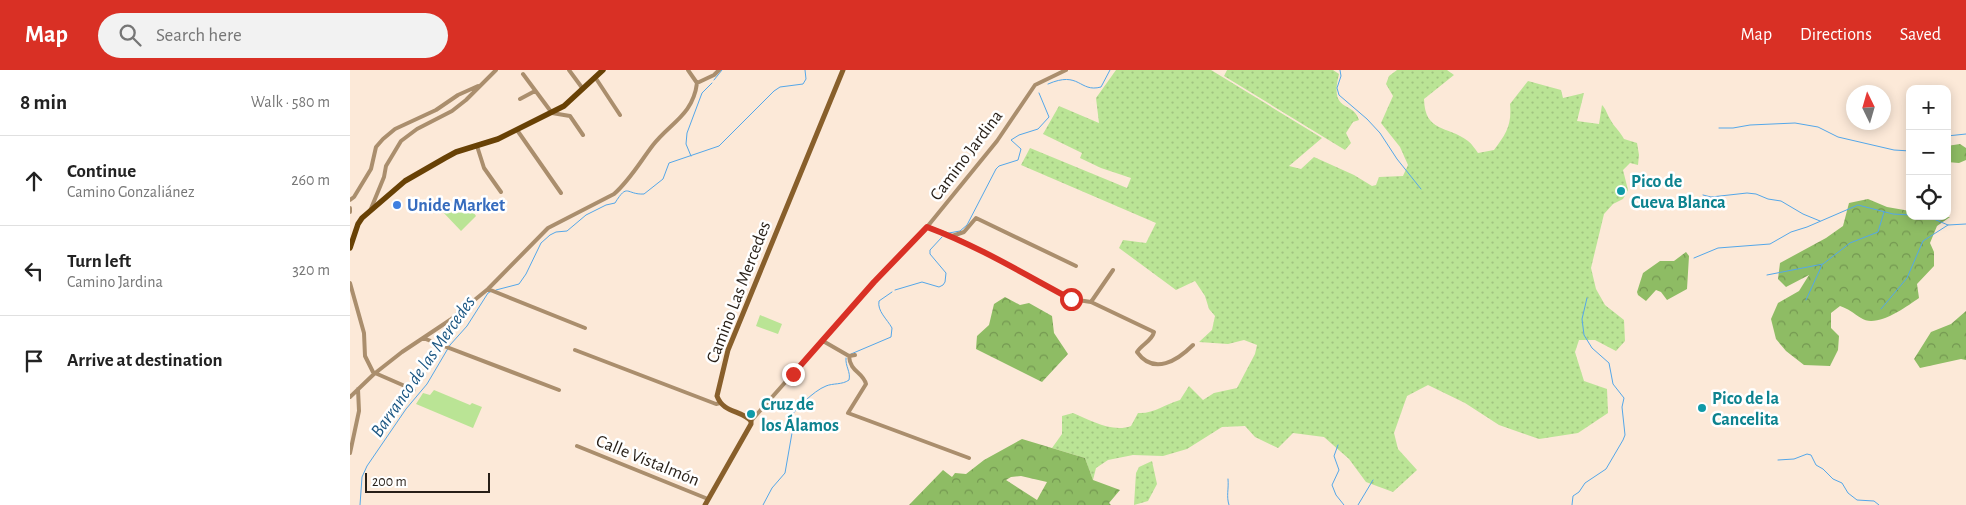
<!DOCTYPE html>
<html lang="en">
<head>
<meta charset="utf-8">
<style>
	:root { --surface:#fff; --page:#f2f2f2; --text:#222; --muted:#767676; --line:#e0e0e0; --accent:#d93025 }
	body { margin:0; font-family:"Alegreya Sans",sans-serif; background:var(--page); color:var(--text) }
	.controls { position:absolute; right:15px; top:15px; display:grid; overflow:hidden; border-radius:10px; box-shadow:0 2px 12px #0003 }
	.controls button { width:45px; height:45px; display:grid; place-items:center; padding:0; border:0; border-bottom:1px solid var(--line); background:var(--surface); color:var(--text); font:25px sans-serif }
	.compass { position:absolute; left:1496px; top:15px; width:45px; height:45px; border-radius:50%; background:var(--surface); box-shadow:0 2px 12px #0003; rotate:355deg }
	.scale { position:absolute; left:15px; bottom:12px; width:125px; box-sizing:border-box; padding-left:5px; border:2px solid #271f17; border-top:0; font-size:14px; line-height:18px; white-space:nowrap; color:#271f17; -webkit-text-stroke:4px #fff; paint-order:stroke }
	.stop { position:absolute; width:15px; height:15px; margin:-11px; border:4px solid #d93025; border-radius:50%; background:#fff }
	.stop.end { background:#d93025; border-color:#fff; box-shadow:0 1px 5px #0008 }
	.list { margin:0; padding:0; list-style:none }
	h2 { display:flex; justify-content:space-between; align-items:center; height:65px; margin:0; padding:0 20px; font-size:21px }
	h2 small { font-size:16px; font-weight:400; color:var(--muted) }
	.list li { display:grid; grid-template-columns:32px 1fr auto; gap:15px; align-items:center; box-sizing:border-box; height:90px; padding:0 20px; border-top:1px solid var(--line) }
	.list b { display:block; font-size:19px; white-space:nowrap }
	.list p { margin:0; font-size:16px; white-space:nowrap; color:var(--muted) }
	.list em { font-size:16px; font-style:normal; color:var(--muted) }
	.icon { flex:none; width:28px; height:28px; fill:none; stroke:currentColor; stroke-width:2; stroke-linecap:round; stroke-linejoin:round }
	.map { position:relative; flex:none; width:1616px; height:435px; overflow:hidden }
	header { display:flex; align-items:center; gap:30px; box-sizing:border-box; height:70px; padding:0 25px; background:var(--accent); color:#fff }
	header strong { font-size:24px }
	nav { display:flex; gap:28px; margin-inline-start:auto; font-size:18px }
	.search { width:350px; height:45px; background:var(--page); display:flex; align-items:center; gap:12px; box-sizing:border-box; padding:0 18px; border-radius:28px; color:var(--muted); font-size:19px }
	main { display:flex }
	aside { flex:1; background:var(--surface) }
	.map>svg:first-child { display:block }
</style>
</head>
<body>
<header>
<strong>Map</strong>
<div class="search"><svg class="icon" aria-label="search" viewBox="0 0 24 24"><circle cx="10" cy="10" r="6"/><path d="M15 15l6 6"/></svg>Search here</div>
<nav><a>Map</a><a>Directions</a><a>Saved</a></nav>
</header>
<main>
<aside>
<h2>8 min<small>Walk · 580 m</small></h2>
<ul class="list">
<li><svg class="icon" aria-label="ahead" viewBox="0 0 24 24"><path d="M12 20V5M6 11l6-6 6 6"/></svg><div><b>Continue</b><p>Camino Gonzaliánez</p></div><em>260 m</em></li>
<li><svg class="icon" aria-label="left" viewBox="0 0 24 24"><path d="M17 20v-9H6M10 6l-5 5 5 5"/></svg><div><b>Turn left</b><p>Camino Jardina</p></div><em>320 m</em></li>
<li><svg class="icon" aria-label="arrive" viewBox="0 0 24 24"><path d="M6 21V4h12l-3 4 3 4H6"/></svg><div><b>Arrive at destination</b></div></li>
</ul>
</aside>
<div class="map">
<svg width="1616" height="435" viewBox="0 0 1616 435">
	<defs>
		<pattern id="grass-dots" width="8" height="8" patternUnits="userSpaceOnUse" patternTransform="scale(1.25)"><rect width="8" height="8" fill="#bae495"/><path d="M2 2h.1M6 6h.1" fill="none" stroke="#a0c380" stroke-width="1.8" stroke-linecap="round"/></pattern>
		<pattern id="forest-crowns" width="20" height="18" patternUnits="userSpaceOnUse" patternTransform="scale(1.25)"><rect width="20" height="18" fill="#8ebc64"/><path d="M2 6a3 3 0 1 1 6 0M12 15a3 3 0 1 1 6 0" fill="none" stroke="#749851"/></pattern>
	</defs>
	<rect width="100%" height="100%" fill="#fce9d8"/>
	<!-- grass -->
	<path fill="url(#grass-dots)" d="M766 0H861L972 68 939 96 951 99 964 87 1004 105 1022 116 1026 115 1029 107 1053 106 1058 95 1050 77 1031 53 1043 26 1036 14 1039 6 1047 0H1097L1104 5 1074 29C1075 63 1097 55 1118 71 1122 74 1125 79 1128 83L1144 80C1156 64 1162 55 1160 34L1178 11 1211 20 1213 28 1234 23 1227 51 1249 54 1252 35C1256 39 1257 44 1260 49 1264 57 1270 61 1274 69L1287 73 1289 85 1288 95 1280 93 1273 100 1278 120 1273 129 1263 134 1254 144 1241 198 1246 219 1255 235 1274 250 1275 271 1266 281 1245 270H1229L1225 282 1234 311 1257 319 1258 343 1228 363 1189 369 1149 355 1115 333 1078 315 1057 326 1044 363 1048 379 1067 400 1043 422 1016 412 999 389 974 367 943 363 928 378 905 367 895 356 872 357 837 379 813 386 783 385 758 390 746 398 743 410 735 388 702 378 712 364V346L723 343C740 350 762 363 781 356L788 343C804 344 815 334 830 330L839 316 853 330 864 323 887 318 905 284 907 275 894 270 878 274 849 272 862 260 865 246 859 239 855 226 845 211 826 220 769 178 773 170 796 173 806 153 671 95 680 78 777 118 781 108 751 98 730 88 732 83 693 64 709 36 749 53 746 28Z
		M877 0H983L989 4C979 44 1003 30 1009 50L1003 52 996 63 1001 73 995 80 874 6Z
		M802 391 807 414 798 431 784 435 786 403 789 397Z"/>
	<!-- forest -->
	<path fill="url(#forest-crowns)" fill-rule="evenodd" d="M1610 74 1616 78V90L1609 93 1597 92V76Z
		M1518 129 1537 137 1560 141V146L1600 147 1587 156 1580 173 1584 182V196L1567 214 1569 228C1556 237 1526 259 1511 248 1503 243 1499 239 1490 236L1481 243V258L1489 266 1488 280 1480 296 1454 295 1436 281 1426 269 1421 249 1428 233 1449 221 1459 205 1436 217 1428 209 1430 193 1476 168 1493 156 1499 133Z
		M1336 182 1339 186 1337 219 1317 230 1311 222 1306 220 1296 231 1288 225 1287 222 1293 203 1310 191H1324Z
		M655 227 670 235 679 233 702 246 704 263 718 284 692 312 626 279 627 266 639 255 644 234Z
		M1616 241V290L1611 289 1570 298 1564 289 1581 262 1601 254Z
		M672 369 735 388 743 410 770 420 759 433 761 435H559L593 400 602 407 605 403 616 404 634 390ZM671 406 697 412 687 430 656 410 661 407Z"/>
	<!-- garden -->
	<path fill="#bae495" d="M102 132 118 135 126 146 111 161 92 141Z
		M410 245 432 254 428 264 406 256Z
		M84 320 120 335 122 333 132 337 123 358 66 334 73 323 80 325Z"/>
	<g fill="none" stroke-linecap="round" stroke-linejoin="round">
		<!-- stream -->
		<path stroke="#54a7e9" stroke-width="1" d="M990 0 991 6 987 18 989 25 1017 49 1030 63 1047 89 1071 119
			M364 10 372 0
			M698 14C730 0 729 23 751 17L760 0
			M1369 58H1383L1400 55 1445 53 1468 57 1488 67 1544 80 1560 81
			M1597 66 1616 64
			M341 86 336 74 337 63 352 23 362 13
			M1353 125 1361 127 1397 123 1406 124 1418 129 1431 131 1453 144 1470 151
			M1567 146 1579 147 1598 155 1616 154
			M599 163 610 161 617 155 646 99 649 96 668 90 671 79 661 70 669 65 688 59 699 47 689 23
			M1344 188 1368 178 1420 174 1441 162 1457 157 1508 135 1543 144 1560 145
			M1417 205 1473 194 1500 173 1528 162 1534 142
			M146 220 169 214 176 204 191 173 200 165 206 162 217 161 236 145 256 135 265 133C278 112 276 125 294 124L313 109 319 93 369 76 424 21 430 17 453 14 456 9 455 0
			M545 220 572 212 589 217 593 215 595 212 596 203 580 184V180L592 167
			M1456 230 1472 195
			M1531 239 1557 208 1573 171 1598 155
			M501 284 541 267 542 258C537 249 527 241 529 231L542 222
			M988 375 984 386 989 400 982 415 986 425 994 435
			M1428 390 1444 389 1457 384 1461 385 1466 395 1473 399 1483 409 1492 413 1498 423 1507 430 1524 431 1529 435
			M878 409C879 419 876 426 879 435
			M10 435 12 407 17 396 56 339 77 314 100 275 117 256 138 223 142 221
			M413 435 422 418 435 403 442 363 437 351C445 340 463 321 476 316 483 313 492 315 499 310 501 302 495 296 496 288
			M1008 435 1023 410
			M1222 435 1223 426 1229 422 1235 413 1256 399 1273 370 1275 365 1272 337 1274 328 1263 314 1259 293 1242 278 1234 265 1232 249 1237 228"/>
		<!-- street -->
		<path stroke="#aa8e6d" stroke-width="4" d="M219 0 233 19
			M338 0 347 13
			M173 4 202 43 220 46 233 65
			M245 7 270 45
			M170 29 185 21
			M167 60 211 123
			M127 76 134 98 151 122
			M0 130 4 127 21 99 26 77 33 69 45 59 86 40 108 25 128 16
			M0 138V142
			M20 141 34 107 36 96 51 71 67 59 102 41 116 30 146 0
			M577 157 602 166 632 181 721 229 741 232 804 262C802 271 792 274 787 282 804 306 828 290 843 275
			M602 166 614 162 626 148 726 196
			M0 213 14 263 15 286 24 304
			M138 219 235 258
			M741 232 763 200
			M73 268 209 320
			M473 271 499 286 505 285
			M225 280 366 334 370 333
			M499 286C500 302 513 302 516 314L498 343 619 388
			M25 303 64 320
			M0 327 24 304 52 282 100 250 138 219 198 158 264 124C280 110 290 92 303 75 320 53 343 45 347 13L364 5 369 0
			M401 351 524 212 577 157 647 71 685 15 716 0
			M227 376 358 429
			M0 383 9 341 8 319"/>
		<!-- secondary -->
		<path stroke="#885f2b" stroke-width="5" d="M355 435 401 354V351C391 340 373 343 367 326L378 280 493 0"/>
		<!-- primary -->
		<path stroke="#684105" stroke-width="5.5" d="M0 178 8 154 12 148 55 111 95 88 106 82 148 69 214 36 253 0"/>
	</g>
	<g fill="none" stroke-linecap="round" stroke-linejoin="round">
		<!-- route -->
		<path stroke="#d93025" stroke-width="6" d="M443 304 524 212 577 157C628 176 674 204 721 229"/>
	</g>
	<!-- markers -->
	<g fill="#0f9aa8" stroke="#fff" stroke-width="2">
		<circle cx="1271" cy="121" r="5"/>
		<circle cx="1352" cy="338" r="5"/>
		<circle cx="401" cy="344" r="5"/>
	</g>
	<circle fill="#3f7fe0" stroke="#fff" stroke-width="2" cx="47" cy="135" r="5"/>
	<g text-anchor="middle" stroke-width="5" stroke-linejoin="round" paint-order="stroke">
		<!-- street labels -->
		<g font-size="18" fill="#271f17" stroke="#fff">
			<text transform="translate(616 85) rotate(-53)" y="6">Camino Jardina</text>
			<text transform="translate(388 222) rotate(-69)" y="6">Camino Las Mercedes</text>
			<text transform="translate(298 390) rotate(22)" y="6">Calle Vistalmón</text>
		</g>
		<!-- culture labels -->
		<g font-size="18" font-weight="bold" fill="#0d838f" stroke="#fff" text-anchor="start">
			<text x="1281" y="117">Pico de<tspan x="1281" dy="21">Cueva Blanca</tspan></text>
			<text x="1362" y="334">Pico de la<tspan x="1362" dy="21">Cancelita</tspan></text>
			<text x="411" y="340">Cruz de<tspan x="411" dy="21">los Álamos</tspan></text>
		</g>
		<!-- shop labels -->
		<g font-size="18" font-weight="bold" fill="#366cbe" stroke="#fff" text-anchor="start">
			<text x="57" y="141">Unide Market</text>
		</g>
		<!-- water labels -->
		<g font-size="19" font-style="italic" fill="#1c5783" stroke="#fff">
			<text transform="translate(72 296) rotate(-55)" y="7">Barranco de las Mercedes</text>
		</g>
	</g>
</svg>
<div class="controls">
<button>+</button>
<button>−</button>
<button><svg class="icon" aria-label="locate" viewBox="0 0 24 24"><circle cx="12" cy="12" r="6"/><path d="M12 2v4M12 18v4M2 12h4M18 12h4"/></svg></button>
</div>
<svg class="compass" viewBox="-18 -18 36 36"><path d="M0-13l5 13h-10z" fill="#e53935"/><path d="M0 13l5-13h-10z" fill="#767676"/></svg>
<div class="scale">200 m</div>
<div class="stop" style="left:721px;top:229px"></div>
<div class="stop end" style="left:443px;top:304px"></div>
</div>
</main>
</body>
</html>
